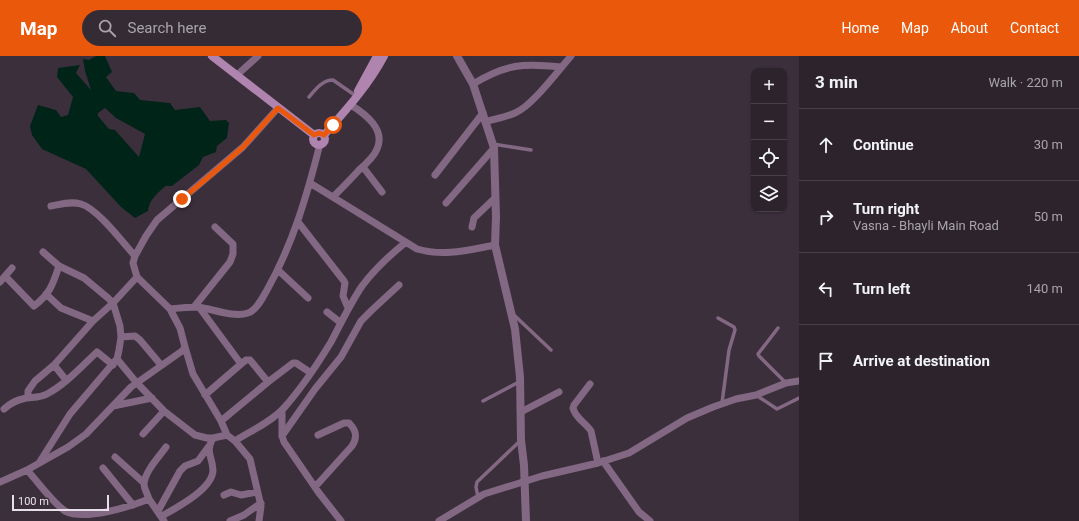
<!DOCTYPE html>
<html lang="en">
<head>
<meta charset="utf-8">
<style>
	:root { --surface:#2d232d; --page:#352b35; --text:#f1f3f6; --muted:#a7a4aa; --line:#484049; --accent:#ea580c }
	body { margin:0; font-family:Roboto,sans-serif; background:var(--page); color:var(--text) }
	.controls { position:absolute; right:12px; top:12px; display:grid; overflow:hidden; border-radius:8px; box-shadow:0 1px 3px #0004 }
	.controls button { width:36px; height:36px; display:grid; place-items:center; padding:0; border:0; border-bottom:1px solid var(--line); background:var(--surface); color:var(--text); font:20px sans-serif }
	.scale { position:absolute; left:12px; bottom:10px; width:97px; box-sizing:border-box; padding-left:4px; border:2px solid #e8e0e8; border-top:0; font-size:11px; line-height:14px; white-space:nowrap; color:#e8e0e8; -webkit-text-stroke:3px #3c2f3c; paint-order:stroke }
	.stop { position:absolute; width:12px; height:12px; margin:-9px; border:3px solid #ea580c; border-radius:50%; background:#fff }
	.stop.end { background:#ea580c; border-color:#fff; box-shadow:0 1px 4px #0008 }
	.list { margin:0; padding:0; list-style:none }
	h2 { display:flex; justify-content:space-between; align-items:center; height:52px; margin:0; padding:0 16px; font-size:17px }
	h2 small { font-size:13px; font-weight:400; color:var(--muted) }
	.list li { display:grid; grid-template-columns:26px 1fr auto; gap:12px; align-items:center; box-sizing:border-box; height:72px; padding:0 16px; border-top:1px solid var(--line) }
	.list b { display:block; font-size:15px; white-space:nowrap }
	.list p { margin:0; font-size:13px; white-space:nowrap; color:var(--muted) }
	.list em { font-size:13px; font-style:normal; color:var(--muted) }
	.icon { flex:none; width:22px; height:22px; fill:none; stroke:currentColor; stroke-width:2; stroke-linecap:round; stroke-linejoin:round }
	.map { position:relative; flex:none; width:799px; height:465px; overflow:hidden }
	header { display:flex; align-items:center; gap:24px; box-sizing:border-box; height:56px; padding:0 20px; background:var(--accent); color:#fff }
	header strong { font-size:19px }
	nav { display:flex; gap:22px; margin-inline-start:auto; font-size:14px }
	.search { width:280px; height:36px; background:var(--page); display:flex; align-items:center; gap:10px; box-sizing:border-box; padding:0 14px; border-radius:22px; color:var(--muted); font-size:15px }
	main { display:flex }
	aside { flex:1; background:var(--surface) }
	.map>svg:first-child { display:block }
</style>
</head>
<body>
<header>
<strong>Map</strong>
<div class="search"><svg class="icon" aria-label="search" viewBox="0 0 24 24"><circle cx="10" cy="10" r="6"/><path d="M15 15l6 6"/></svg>Search here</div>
<nav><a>Home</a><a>Map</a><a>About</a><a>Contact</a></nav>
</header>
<main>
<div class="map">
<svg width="799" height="465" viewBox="0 0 799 465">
	<rect width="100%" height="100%" fill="#3c2f3c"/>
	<!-- water -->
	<path fill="#012419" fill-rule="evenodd" d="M96 0H105L112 16 106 21 116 35 134 37 140 44 170 47 175 54 200 51 210 65 226 64 229 67 227 82 217 90 216 96 203 101 199 109 172 130H166C158 136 149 144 148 155L135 162 121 151 86 113 42 93 32 79 30 70 38 49 56 54 61 61 68 59 73 41 57 21 58 12 80 9 76 17 91 34 85 15 83 3 89 4ZM105 52 116 62 145 78 139 101 115 74 109 73 98 60V57Z"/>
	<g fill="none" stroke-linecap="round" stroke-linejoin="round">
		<!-- service -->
		<path stroke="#836883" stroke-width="3.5" d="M309 41C315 34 322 24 333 24L356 40
			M493 88 531 94
			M514 259 551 294
			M718 262 734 271 735 274 729 294 722 347
			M778 272 758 298 759 300 786 327
			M756 339 777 353 799 342
			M483 345 519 326
			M478 441 476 431 477 426 520 385"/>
		<!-- minor -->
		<path stroke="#836883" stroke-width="7" d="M237 19 258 0
			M473 28C506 8 523 7 561 11
			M485 66C495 63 506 61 515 57 532 50 558 15 571 0
			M363 111 382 136
			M435 119 483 57
			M310 127 417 193C444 201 468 194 495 189
			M333 141C342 132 351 123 359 114 366 108 374 101 377 93 386 73 365 58 351 49
			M446 147 494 92
			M51 150C61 148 71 145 81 148 98 153 123 187 135 200
			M298 166 344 225 345 227 343 240 348 252
			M472 171 474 162 495 142
			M43 196 59 210 84 222 108 242 113 247 120 270 121 281 119 294 117 303 136 326 164 355 195 379 207 382H213
			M278 214 308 242
			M5 220 34 250C50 238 53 228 59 210
			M0 226 12 212
			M46 238 61 252 93 265
			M194 251 230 206 233 198V188L215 171
			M199 251 241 308 205 339
			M170 253C179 252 189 251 198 251 213 253 234 262 248 257 257 254 263 241 267 234 293 188 307 139 320 88
			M327 256 341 267
			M121 281 135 280 140 284 161 309
			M185 291 193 318 221 365 227 379 235 385C250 375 270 367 283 353 301 333 317 309 331 286 341 267 350 248 362 230 374 214 390 199 405 187
			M241 308 246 304H250L268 326
			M54 309 66 324
			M590 328 574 349 573 352C575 362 586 367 591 375L598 407
			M28 342V335L35 325 54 309 93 265 113 247 137 221
			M113 350 152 342
			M4 353C10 347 17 344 26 342 33 341 40 342 47 338 66 328 82 310 97 296L113 309
			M282 354V380L284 386 319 437 341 465
			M521 356 559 336
			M221 365 268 326 293 307H296L311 317
			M143 378 164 355
			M282 380 315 333 341 301 361 265 372 254 399 229
			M235 385 250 403 261 450 259 465
			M115 401 144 427
			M603 405 639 456 650 465
			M39 407 70 358 115 305
			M103 412 133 449
			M27 414C39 427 52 446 65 455 85 465 129 451 149 443L164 465
			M0 426 27 414 68 391 86 378 131 331 182 295 185 291 180 272 170 253 137 221 133 207 135 200 146 180 157 164 243 91 278 52
			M315 431 352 390C358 381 356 374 349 367H344L318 379
			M224 439 231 436 241 439 257 436
			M149 443C148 439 144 433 144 428 145 415 159 401 166 391
			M158 455 180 415 185 410 198 405 209 390
			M162 460C176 452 213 433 213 414 212 398 205 397 213 382L227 379
			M230 465 244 459 261 447
			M439 465 484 438 542 420 598 407 629 397 687 362 713 351 736 343 756 339 786 327 799 325"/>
		<!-- tertiary -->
		<path stroke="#836883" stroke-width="8" d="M457 0 473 28 494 92 496 161 495 189 515 273 520 321 521 384 524 409 526 465"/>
		<!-- secondary -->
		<path stroke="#af84af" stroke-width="8" d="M212 0 314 79
			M358 35 377 0
			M313 83a6 6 0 1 1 12 0a6 6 0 1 1-12 0Z
			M324 79C346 54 368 30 384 0"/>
	</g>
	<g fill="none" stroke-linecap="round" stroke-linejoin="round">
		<!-- route -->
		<path stroke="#ea580c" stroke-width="5" d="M182 143 206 123 243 91 278 52 314 79 319 77 324 79 333 69"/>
	</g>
</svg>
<div class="controls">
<button>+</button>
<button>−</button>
<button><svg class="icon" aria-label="locate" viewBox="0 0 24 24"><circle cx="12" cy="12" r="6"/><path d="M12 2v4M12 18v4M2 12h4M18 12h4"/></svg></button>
<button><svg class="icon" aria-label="layers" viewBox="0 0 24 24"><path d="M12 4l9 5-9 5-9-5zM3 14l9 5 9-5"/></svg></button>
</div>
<div class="scale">100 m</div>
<div class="stop" style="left:333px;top:69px"></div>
<div class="stop end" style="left:182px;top:143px"></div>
</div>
<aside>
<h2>3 min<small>Walk · 220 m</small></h2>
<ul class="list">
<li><svg class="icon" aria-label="ahead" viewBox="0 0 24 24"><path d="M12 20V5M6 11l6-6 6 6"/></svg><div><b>Continue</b></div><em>30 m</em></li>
<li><svg class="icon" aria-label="right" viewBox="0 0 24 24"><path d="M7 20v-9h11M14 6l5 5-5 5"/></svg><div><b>Turn right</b><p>Vasna - Bhayli Main Road</p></div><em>50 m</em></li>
<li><svg class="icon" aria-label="left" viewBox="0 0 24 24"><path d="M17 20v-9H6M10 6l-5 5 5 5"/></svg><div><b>Turn left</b></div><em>140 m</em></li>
<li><svg class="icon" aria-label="arrive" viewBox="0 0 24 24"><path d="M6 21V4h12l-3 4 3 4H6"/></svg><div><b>Arrive at destination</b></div></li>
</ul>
</aside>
</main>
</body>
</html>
